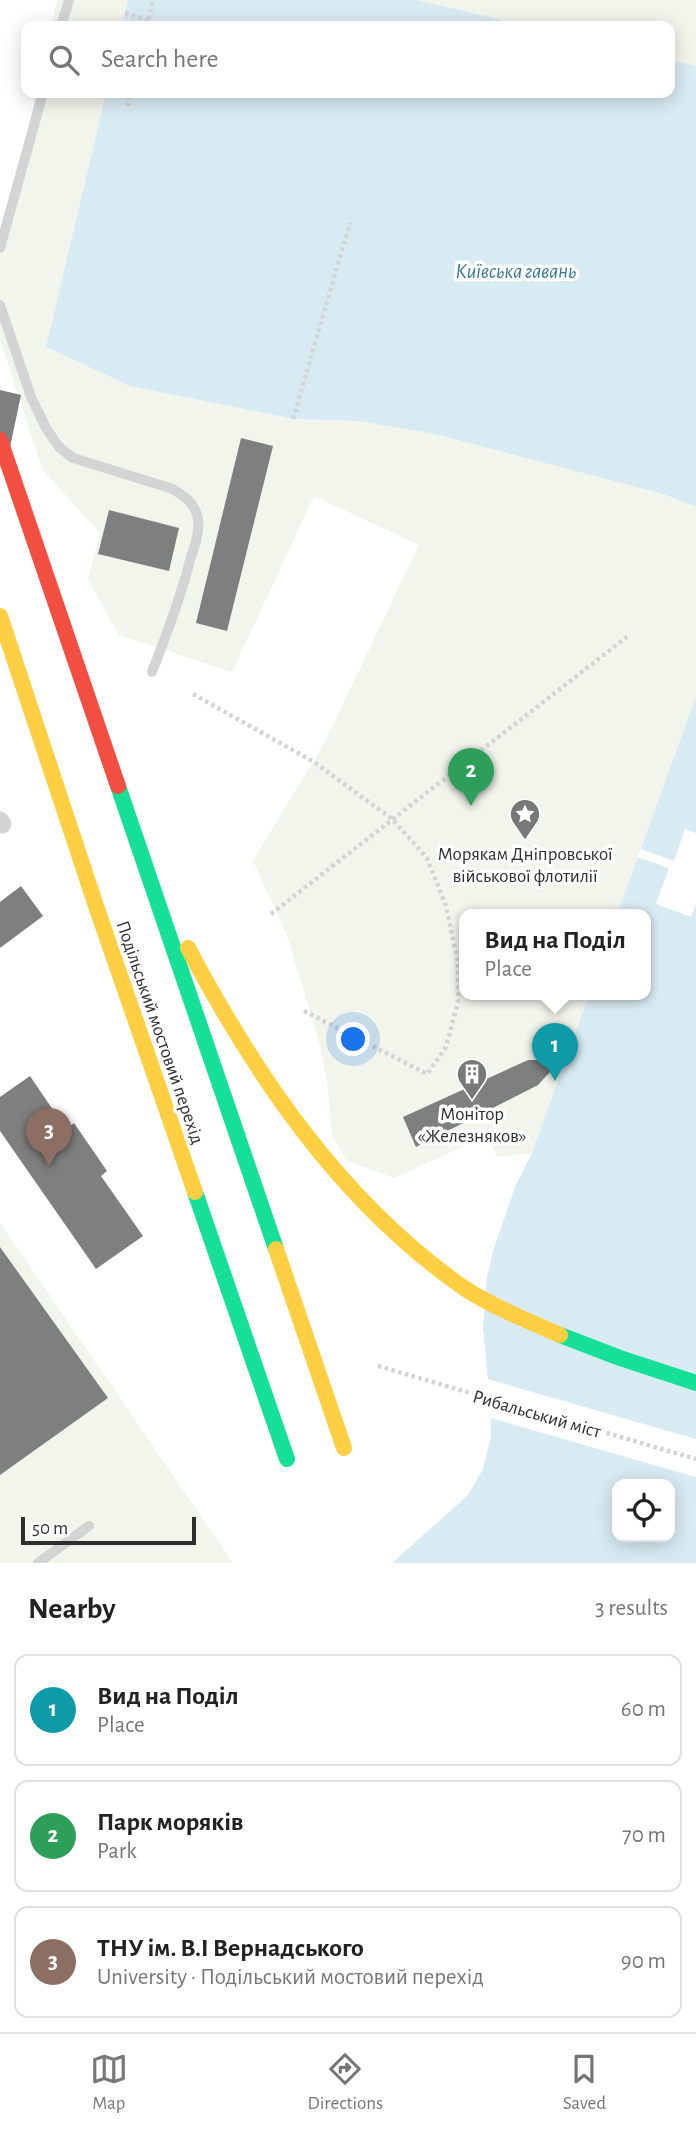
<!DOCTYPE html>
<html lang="en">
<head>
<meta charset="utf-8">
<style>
	:root { --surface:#fff; --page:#f2f2f2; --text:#222; --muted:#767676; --line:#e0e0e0; --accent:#787878 }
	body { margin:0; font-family:"Alegreya Sans",sans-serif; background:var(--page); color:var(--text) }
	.controls { position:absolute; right:21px; bottom:21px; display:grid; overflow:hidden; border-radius:14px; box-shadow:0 4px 18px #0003 }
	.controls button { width:63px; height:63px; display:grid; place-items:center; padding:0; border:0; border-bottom:2px solid var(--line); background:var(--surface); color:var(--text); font:35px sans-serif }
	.scale { position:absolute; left:21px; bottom:18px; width:175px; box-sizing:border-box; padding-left:7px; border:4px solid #2f2f2f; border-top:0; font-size:19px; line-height:24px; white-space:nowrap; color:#2f2f2f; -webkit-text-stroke:5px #fff; paint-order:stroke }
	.you { position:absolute; left:354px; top:1040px; width:24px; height:24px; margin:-18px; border:5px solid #fff; border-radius:50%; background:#1a73e8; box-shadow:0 0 0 10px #1a73e833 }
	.badge { display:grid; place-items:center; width:46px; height:46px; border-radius:50%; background:var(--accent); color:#fff; font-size:23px; font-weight:700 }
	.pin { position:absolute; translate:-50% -58px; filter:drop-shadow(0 2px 4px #0008) }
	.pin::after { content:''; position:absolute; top:37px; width:24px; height:21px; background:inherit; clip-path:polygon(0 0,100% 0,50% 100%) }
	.popup { position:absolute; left:459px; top:909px; width:192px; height:91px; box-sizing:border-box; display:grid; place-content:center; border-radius:14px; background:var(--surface); filter:drop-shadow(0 2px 5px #0005); font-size:23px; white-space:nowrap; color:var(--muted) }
	.popup b { font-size:26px; color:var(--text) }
	.popup::after { content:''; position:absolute; left:50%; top:100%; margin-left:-14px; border:14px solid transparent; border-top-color:var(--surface) }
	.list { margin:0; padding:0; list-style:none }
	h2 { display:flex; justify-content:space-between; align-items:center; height:91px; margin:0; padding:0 28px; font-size:30px }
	h2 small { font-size:23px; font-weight:400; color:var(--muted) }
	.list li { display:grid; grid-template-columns:46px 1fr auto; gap:21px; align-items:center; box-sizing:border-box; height:112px; margin:0 14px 14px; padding:0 14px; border:2px solid var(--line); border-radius:14px }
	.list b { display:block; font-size:26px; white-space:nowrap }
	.list p { margin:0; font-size:23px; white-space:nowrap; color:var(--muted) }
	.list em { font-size:23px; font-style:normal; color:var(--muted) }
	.icon { flex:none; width:38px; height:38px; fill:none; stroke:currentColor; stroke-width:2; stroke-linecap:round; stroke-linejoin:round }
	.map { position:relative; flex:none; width:696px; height:1563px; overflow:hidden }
	.search { position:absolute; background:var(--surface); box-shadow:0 4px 18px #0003; left:21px; right:21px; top:21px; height:77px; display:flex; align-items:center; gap:18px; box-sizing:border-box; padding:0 24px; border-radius:14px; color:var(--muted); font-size:26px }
	.sheet { height:469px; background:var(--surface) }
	nav { display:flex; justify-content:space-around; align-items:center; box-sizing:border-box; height:98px; border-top:2px solid var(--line); background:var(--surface); font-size:19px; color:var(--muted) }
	nav a { display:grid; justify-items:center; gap:4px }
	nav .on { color:var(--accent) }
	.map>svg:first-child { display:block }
</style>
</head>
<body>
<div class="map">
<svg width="696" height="1563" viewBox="0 0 696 1563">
	<rect width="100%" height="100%" fill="#fff"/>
	<!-- green -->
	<path fill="#f1f5ec" d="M57 0H128L122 26H51Z
		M417 0H696V66L670 60V26H528Z
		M36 93H106L46 347 130 386 293 419 358 421 435 434 663 494 696 507V696L617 915H464V995H589L532 1153 497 1157 486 1136 394 1178 346 1160 332 1135 327 1082 320 1045 288 938 253 861 325 742 419 545 314 496 232 672 119 635 88 579 100 533 42 469 0 339V249Z
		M0 1223 233 1563H0Z"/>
	<!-- water -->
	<path fill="#d8eaf2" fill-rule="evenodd" d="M128 0H417L528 26H122Z
		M670 60 696 66V507L663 494 435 434 358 421 293 419 130 386 46 347 106 93H670Z
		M696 696V1563H392L468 1495 483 1469 491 1436 490 1401 483 1328 487 1277 493 1251 515 1187 532 1153 589 995H646V915H617ZM617 1484H670V1537H617Z"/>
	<!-- pier -->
	<path fill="#fff" d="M685 829 696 833V904L691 917 656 904 669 868 637 857 640 849 674 861Z
		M484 1378 696 1439V1477L487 1417Z"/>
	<!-- building -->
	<path fill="#7f7f7f" d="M0 390 21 395 9 452 0 450Z
		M241 438 273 446 227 631 196 623Z
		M109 510 179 528 169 571 98 554Z
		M21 886 43 916 0 948V902Z
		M528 1060H561L538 1085 416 1147 403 1117Z
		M30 1076 66 1129 74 1123 107 1171 101 1176 143 1236 96 1269 0 1131V1097Z
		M0 1247 108 1398 0 1475Z"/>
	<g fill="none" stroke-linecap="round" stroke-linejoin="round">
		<!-- path -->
		<path stroke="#d4d4d4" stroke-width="4.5" stroke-dasharray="3.5 3.5" stroke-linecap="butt" d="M125 13 148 20
			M147 26 153 0
			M128 106 131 93
			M293 419 350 223
			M193 694 314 762 392 819 427 858 446 906 458 963V1002L446 1047 427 1074 304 1011
			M271 914 628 636
			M378 1366 696 1459"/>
		<!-- lane -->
		<path stroke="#d4d4d4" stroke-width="10" d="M61 26 69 0
			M0 248 43 93
			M0 305 31 397 46 428 59 447 73 458 170 488C184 495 195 503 198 519 200 531 195 545 191 557 181 596 167 634 152 672
			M38 1563 89 1526"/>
		<!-- street -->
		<path stroke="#d4d4d4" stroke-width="19" d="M0 821 2 824"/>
		<!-- fast -->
		<path stroke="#16e098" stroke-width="16" d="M118 786 276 1249
			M195 1192 287 1459
			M560 1335 620 1358 696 1383"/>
		<!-- slow -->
		<path stroke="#ffcf43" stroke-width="16" d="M0 616 96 906 195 1192
			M188 948C257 1078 341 1202 464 1288 491 1306 530 1322 560 1335
			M276 1249 344 1448"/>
		<!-- jam -->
		<path stroke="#f24e42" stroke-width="16" d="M0 440 118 786"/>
	</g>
	<!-- icons -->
	<defs>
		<g id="sight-pin" transform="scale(1.575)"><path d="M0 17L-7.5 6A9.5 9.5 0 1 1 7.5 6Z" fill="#787878" stroke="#fff"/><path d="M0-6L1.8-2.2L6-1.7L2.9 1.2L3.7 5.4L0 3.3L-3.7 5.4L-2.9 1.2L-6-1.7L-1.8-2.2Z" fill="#fff"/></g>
		<g id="building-pin" transform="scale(1.575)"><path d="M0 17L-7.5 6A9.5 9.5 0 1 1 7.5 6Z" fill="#787878" stroke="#fff"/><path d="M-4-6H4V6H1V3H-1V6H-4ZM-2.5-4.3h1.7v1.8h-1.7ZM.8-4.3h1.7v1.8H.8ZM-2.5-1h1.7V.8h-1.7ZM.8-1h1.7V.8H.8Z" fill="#fff"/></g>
	</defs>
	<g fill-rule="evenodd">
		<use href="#sight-pin" x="525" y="814"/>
		<use href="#building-pin" x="472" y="1074"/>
	</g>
	<g text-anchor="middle" stroke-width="7" stroke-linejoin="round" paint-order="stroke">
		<!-- poi labels -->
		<g font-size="19" fill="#2f2f2f" stroke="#fff">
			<text x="525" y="860">Морякам Дніпровської<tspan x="525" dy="22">військової флотилії</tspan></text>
			<text x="472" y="1120">Монітор<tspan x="472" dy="22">«Железняков»</tspan></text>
		</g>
		<!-- street labels -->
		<g font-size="19" fill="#2f2f2f" stroke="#fff">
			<text transform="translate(161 1032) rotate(71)" y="7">Подільський мостовий перехід</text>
			<text transform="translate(537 1413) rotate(16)" y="7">Рибальський міст</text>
		</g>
		<!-- water labels -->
		<g font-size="21" font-style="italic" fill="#397794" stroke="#fff">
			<text x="516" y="278">Київська гавань</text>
		</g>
	</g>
</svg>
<div class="controls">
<button><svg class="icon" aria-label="locate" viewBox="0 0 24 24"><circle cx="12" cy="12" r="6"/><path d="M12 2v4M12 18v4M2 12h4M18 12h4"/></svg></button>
</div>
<div class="scale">50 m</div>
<div class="you"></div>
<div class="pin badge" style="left:555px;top:1081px;background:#0f9aa8">1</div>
<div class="popup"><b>Вид на Поділ</b>Place</div>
<div class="pin badge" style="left:471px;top:806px;background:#2e9e5b">2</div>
<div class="pin badge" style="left:49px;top:1166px;background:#8d6e63">3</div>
<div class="search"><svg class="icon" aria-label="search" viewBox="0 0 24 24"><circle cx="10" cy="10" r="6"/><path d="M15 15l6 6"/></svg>Search here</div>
</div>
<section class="sheet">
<h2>Nearby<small>3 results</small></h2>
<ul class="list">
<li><span class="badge" style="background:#0f9aa8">1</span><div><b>Вид на Поділ</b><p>Place</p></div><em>60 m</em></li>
<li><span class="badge" style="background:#2e9e5b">2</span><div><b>Парк моряків</b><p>Park</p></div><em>70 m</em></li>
<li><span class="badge" style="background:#8d6e63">3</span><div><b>ТНУ ім. В.І Вернадського</b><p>University · Подільський мостовий перехід</p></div><em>90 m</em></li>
</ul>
</section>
<nav>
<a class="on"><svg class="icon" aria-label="map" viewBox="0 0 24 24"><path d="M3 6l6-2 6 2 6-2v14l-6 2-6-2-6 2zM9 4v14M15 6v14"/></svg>Map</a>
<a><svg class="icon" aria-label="directions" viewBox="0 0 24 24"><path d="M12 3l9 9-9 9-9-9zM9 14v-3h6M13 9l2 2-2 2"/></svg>Directions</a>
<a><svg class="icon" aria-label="saved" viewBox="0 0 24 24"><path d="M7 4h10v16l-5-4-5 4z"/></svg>Saved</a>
</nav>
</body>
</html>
